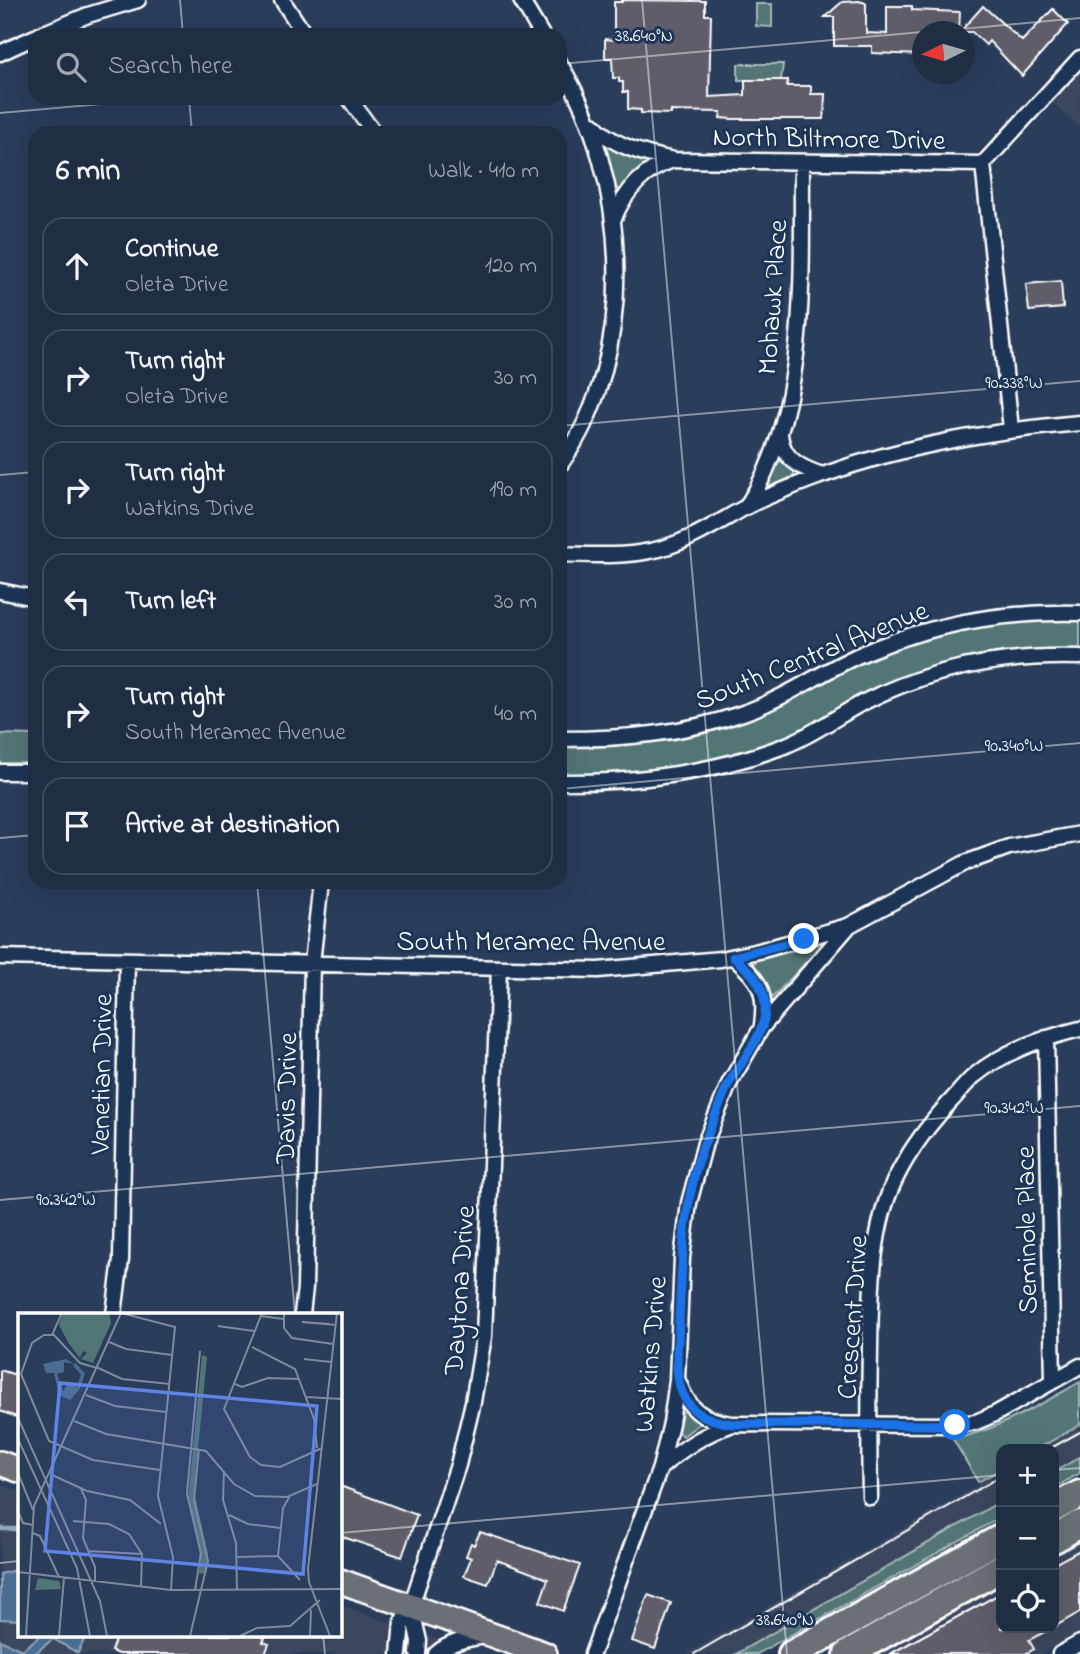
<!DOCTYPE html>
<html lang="en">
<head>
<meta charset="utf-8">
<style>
	:root { --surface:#202e44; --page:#28364b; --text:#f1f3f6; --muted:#a2a8b2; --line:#3d4a5d }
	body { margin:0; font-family:"Indie Flower",sans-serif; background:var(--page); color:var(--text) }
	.controls { position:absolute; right:21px; bottom:21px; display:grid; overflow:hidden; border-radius:14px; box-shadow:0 7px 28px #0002 }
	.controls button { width:63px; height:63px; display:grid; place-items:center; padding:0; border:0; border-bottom:2px solid var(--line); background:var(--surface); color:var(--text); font:35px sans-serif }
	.compass { position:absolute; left:912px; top:21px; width:63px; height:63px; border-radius:50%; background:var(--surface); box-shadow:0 7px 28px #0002; rotate:265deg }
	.stop { position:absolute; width:21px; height:21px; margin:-16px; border:5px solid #1a73e8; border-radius:50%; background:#fff }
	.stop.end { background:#1a73e8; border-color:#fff; box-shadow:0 2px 7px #0008 }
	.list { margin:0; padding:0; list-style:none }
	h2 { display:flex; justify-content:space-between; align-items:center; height:91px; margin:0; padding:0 28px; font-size:30px }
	h2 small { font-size:23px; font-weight:400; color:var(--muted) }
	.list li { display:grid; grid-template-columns:46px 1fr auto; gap:21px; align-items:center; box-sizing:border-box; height:98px; margin:0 14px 14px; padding:0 14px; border:2px solid var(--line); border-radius:21px }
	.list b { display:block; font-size:26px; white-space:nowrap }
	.list p { margin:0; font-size:23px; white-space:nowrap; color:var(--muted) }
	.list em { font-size:23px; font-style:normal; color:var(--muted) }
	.icon { flex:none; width:38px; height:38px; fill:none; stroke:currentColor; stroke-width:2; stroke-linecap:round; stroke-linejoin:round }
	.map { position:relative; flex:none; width:1080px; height:1654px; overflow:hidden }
	.search { position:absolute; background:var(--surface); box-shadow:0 7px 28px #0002; left:28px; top:28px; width:539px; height:77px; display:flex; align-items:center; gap:18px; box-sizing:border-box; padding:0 24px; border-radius:21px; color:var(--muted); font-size:26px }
	.panel { position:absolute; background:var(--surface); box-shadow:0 7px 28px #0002; left:28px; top:126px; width:539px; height:763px; border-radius:21px }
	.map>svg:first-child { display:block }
</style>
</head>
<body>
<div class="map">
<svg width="1080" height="1654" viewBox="0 0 1080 1654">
	<rect width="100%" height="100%" fill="#2a3d5b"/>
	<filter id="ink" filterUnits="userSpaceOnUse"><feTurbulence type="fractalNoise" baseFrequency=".0143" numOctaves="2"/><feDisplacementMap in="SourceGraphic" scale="14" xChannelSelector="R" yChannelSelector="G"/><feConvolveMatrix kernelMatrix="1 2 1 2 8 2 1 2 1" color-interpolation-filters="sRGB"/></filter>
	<g filter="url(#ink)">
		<!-- built -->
		<path fill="#3a475f" d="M1080 70V128L1052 102Z
			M1080 1425V1457L1054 1472V1449H1037Z
			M1001 1469V1501L736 1654H686L978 1485V1482Z
			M0 1484 19 1491V1635H340V1605L478 1654H0Z
			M1080 1541V1632L1041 1654H877L1001 1584V1628H1054V1555Z"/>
		<!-- green -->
		<path fill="#527576" stroke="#a8baba" stroke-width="2" d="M756 4H772V27L756 26Z
			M738 64H783L781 80H738Z
			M608 145 626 155 649 161 620 190 616 188 606 148Z
			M782 457 795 473 792 477 770 487 767 481 777 458Z
			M1080 613V657L927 677 748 759 560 782V739L706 725 908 635Z
			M0 734 35 735V772H0Z
			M817 944 820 948 772 998C768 989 755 970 754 963L757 960Z
			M1080 1382V1425L1037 1449H1001V1469L978 1482 953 1439C999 1430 1039 1405 1080 1382Z
			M686 1410 702 1422 683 1436 678 1432 682 1413Z
			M1080 1457V1473L1054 1488V1472Z
			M1001 1501V1517L757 1654H736Z"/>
		<!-- water -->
		<path fill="#4b6d92" stroke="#93a7be" stroke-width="2" d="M19 1569V1620L0 1619V1574Z
			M41 1635H80L84 1640 78 1653 53 1639 34 1654H0V1640L22 1650Z"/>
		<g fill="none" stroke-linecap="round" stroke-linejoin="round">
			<!-- stream -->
			<path stroke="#93a7be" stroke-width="4.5" d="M0 1529H19"/>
		</g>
		<!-- building -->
		<path fill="#5e5d69" stroke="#fff" stroke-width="2" d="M622 0 705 1V15H711L709 97 745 95V80H788L787 86H811V94H825L824 119H732L720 118 721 112 671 111V114L641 113V110L628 109V92H623V82H619V78H613L612 58H605V39L614 40V2H622Z
			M859 1 866 3V33L887 34V6H912V10L960 12 959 32H922V55L872 53V46H834V17H825L842 2Z
			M983 6 1022 41 1053 9 1068 24 1022 76 989 41 986 45 972 32H960Z
			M1061 281 1063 308 1029 311 1026 284Z
			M0 1370 19 1376V1418L0 1411Z
			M340 1486 417 1515 402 1557 340 1536Z
			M480 1532 580 1565 563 1611 540 1602 548 1579 497 1560 488 1584 464 1576 471 1558 466 1556 471 1543 474 1545Z
			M1080 1550V1612L1054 1627V1564Z
			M1001 1593V1628H1052L1029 1640 1034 1649 1025 1654H890Z
			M648 1595 671 1603 655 1649 632 1641Z
			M117 1635H257L265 1638 263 1642 269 1644 265 1654H118L111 1651Z"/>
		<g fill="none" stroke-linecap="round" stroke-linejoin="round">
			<!-- street casing -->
			<g stroke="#fff" stroke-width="19">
				<path id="street" d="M282 0 305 35
					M521 0 542 35
					M39 35 88 15 138 0
					M0 53 35 37
					M560 64C629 178 641 353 560 465
					M349 98 374 133
					M593 124C611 146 647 155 674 160L983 164
					M613 220C625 191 643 170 673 160
					M1011 429 983 164 1080 58
					M780 434C782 459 801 468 822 475
					M747 506C810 405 801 277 802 162
					M560 554C591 555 620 557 650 551 686 544 715 524 746 507 769 495 796 485 820 476 905 445 991 431 1080 423
					M0 591 35 598
					M560 739C622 739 684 734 743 713 784 699 818 674 857 656 928 624 1003 611 1080 613
					M0 772H35
					M560 782C637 783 712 773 784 746 813 735 837 716 864 702 930 668 1006 655 1080 657
					M0 957 598 970 721 959 759 951 848 926 965 863 1009 847 1080 834
					M733 957C759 979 767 991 762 1025
					M1046 1038 1053 1380
					M114 1314 121 1259 127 960
					M302 1314 305 1288 312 963 321 882
					M678 1381C689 1410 701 1419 731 1424
					M660 1468C683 1448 704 1434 733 1424L955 1425 976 1422 995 1414 1080 1366
					M870 1497C869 1447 869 1398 870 1348 871 1297 871 1239 890 1191 904 1157 924 1130 949 1103 957 1095 965 1084 974 1076 1004 1051 1043 1038 1080 1029
					M411 1606 419 1641 418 1654
					M399 1654 402 1622 411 1606 458 1465 473 1402 484 1336 499 969
					M436 1654C450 1641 468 1639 486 1636
					M592 1654 660 1468 671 1423 677 1380 682 1258 689 1203 705 1143 729 1084 762 1027 848 927
					M1060 1654 1080 1643"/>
			</g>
			<!-- primary casing -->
			<g stroke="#fff" stroke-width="28">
				<path id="primary" d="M0 1463 19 1470
					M340 1581 545 1654"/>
			</g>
			<!-- highway casing -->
			<g stroke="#fff" stroke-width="32">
				<path id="highway" d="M1054 1508 1080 1494
					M1054 1539 1080 1524
					M792 1654 1001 1538
					M848 1654 1001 1568"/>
			</g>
			<!-- street -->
			<use href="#street" stroke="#1d3557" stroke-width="14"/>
			<!-- primary -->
			<use href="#primary" stroke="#6a7074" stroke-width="23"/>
			<!-- highway -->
			<use href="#highway" stroke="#6a7074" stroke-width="26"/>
			<!-- tram -->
			<path stroke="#fff" stroke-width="2" d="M1049 1449 1080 1432
				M694 1654 1001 1476"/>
		</g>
	</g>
	<g fill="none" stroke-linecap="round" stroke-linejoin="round" filter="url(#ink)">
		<!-- route -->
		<path stroke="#1a73e8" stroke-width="9" d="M804 939 733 957C749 970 763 982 765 1004 768 1033 741 1060 728 1085 720 1103 713 1121 706 1139 683 1197 682 1262 679 1323 678 1348 673 1375 684 1397 693 1416 714 1421 733 1424L955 1425"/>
	</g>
	<!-- ticks -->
	<path fill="none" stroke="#fff" stroke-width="2" stroke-opacity="0.45" d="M180 0 183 35M642 0 787 1654M929 32 1080 18M560 64 922 32M189 98 192 133M0 113 169 98M560 426 1080 381M0 475 35 472M560 789 1080 743M0 838 35 835M257 882 295 1314M0 1200 1080 1106M1054 1470 1080 1468M340 1533 1001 1475M0 1563 19 1561M323 1635 325 1654"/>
	<g text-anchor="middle" stroke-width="6" stroke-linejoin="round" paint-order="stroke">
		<!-- street labels -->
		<g font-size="28" fill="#fff" stroke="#1d3557">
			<text transform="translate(829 137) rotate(1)" y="10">North Biltmore Drive</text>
			<text transform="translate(771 297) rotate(-86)" y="10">Mohawk Place</text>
			<text transform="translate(811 654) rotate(-22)" y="10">South Central Avenue</text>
			<text x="531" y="950">South Meramec Avenue</text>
			<text transform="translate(100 1074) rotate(-89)" y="10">Venetian Drive</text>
			<text transform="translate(285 1098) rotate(-89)" y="10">Davis Drive</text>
			<text transform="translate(1025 1230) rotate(-91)" y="10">Seminole Place</text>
			<text transform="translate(458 1290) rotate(-86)" y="10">Daytona Drive</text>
			<text transform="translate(851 1317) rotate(-86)" y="10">Crescent Drive</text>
			<text transform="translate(649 1354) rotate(-85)" y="10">Watkins Drive</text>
		</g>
	</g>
	<!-- overview -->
	<g transform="translate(18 1313)">
		<rect width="324" height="324" fill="#2a3d5b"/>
		<path d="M45 0H91L93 10 75 50 63 46 69 40 65 38 62 45 51 31 41 12ZM184 42 189 44 176 178 190 241 188 260 181 261 183 247 170 187ZM20 265 41 268 43 276 17 277Z" fill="#527576"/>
		<path d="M48 46 56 51 46 49V59L39 61 45 78 52 69 61 77 52 87 41 82 36 60H28L25 51Z" fill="#4b6d92"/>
		<path fill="none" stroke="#4b6d92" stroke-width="3.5" d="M56 51 65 61 60 76"/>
		<path fill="none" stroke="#7f8b9d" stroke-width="2" d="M103 0 157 14 140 183 155 244 153 277M244 0 206 96 232 144 243 152 262 154 304 135M266 0V15L274 25 315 31M243 3 265 6M312 11 284 9 318 12M200 13 236 18M34 22 44 0M91 29 108 36 154 42M234 34 277 56 296 106 299 135M286 46 313 49M78 54 104 66 152 71M79 55 62 50 36 22H26L14 30 3 61 31 128 75 147 142 157M217 71 224 74 250 65 281 66M68 82 97 93 148 99M288 84 324 86M0 105 82 288 89 323M56 108 88 121 188 138 216 171 237 183 269 184 299 171M0 126 59 255 72 323M206 158 205 187 218 230 219 276M0 160 15 197M32 161 69 178 112 187 143 211M63 176 68 187 65 225 77 254V268M0 198 5 210 15 212M211 202 230 211 263 215M55 208 91 211 111 221 124 241 123 274M15 220 22 223 41 264M70 238 124 241M260 243 265 195 272 183M219 244 260 243 282 267M0 259 153 277 324 276M177 277 183 240 169 181 182 38M8 323 16 193 103 0M41 323 46 265M172 323 190 248 176 187 181 136M222 323 239 315 272 313 302 287M292 323 293 297M312 323 291 269 290 256 319 0"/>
		<path fill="#6183e4" fill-opacity="0.15" stroke="#6183e4" stroke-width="3.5" d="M42 70 299 93 285 261 27 238Z"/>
		<rect width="324" height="324" fill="none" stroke="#fff" stroke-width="3.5"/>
	</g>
	<g font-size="18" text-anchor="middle" fill="#fff" stroke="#1d3557" stroke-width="6" stroke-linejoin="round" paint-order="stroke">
		<text x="644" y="41">38.640°N</text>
		<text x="1014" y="388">90.338°W</text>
		<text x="1014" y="751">90.340°W</text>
		<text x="1014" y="1113">90.342°W</text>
		<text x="66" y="1205">90.342°W</text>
		<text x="785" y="1625">38.640°N</text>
	</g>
</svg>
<div class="controls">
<button>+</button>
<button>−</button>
<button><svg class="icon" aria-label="locate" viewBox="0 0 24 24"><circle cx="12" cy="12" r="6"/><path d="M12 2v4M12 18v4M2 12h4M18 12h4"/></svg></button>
</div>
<svg class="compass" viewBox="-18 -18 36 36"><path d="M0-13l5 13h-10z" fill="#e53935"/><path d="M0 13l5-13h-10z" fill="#a2a8b2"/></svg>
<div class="stop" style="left:955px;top:1425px"></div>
<div class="stop end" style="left:804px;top:939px"></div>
<div class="search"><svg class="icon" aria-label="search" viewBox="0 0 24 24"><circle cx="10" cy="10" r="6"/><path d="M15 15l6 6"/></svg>Search here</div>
<section class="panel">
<h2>6 min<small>Walk · 410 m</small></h2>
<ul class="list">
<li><svg class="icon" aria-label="ahead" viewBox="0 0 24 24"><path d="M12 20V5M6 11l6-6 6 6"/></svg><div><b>Continue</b><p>Oleta Drive</p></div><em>120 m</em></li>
<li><svg class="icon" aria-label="right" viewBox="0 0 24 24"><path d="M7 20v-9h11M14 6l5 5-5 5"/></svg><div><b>Turn right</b><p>Oleta Drive</p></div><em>30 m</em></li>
<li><svg class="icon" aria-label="right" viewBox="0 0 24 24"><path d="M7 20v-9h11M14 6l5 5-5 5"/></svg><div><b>Turn right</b><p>Watkins Drive</p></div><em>190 m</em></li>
<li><svg class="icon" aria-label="left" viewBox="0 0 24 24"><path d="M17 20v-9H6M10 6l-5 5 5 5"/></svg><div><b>Turn left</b></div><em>30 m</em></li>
<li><svg class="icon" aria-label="right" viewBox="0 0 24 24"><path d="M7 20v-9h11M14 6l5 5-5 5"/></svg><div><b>Turn right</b><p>South Meramec Avenue</p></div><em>40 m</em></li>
<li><svg class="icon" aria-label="arrive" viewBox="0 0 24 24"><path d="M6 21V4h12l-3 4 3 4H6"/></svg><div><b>Arrive at destination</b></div></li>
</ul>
</section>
</div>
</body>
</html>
